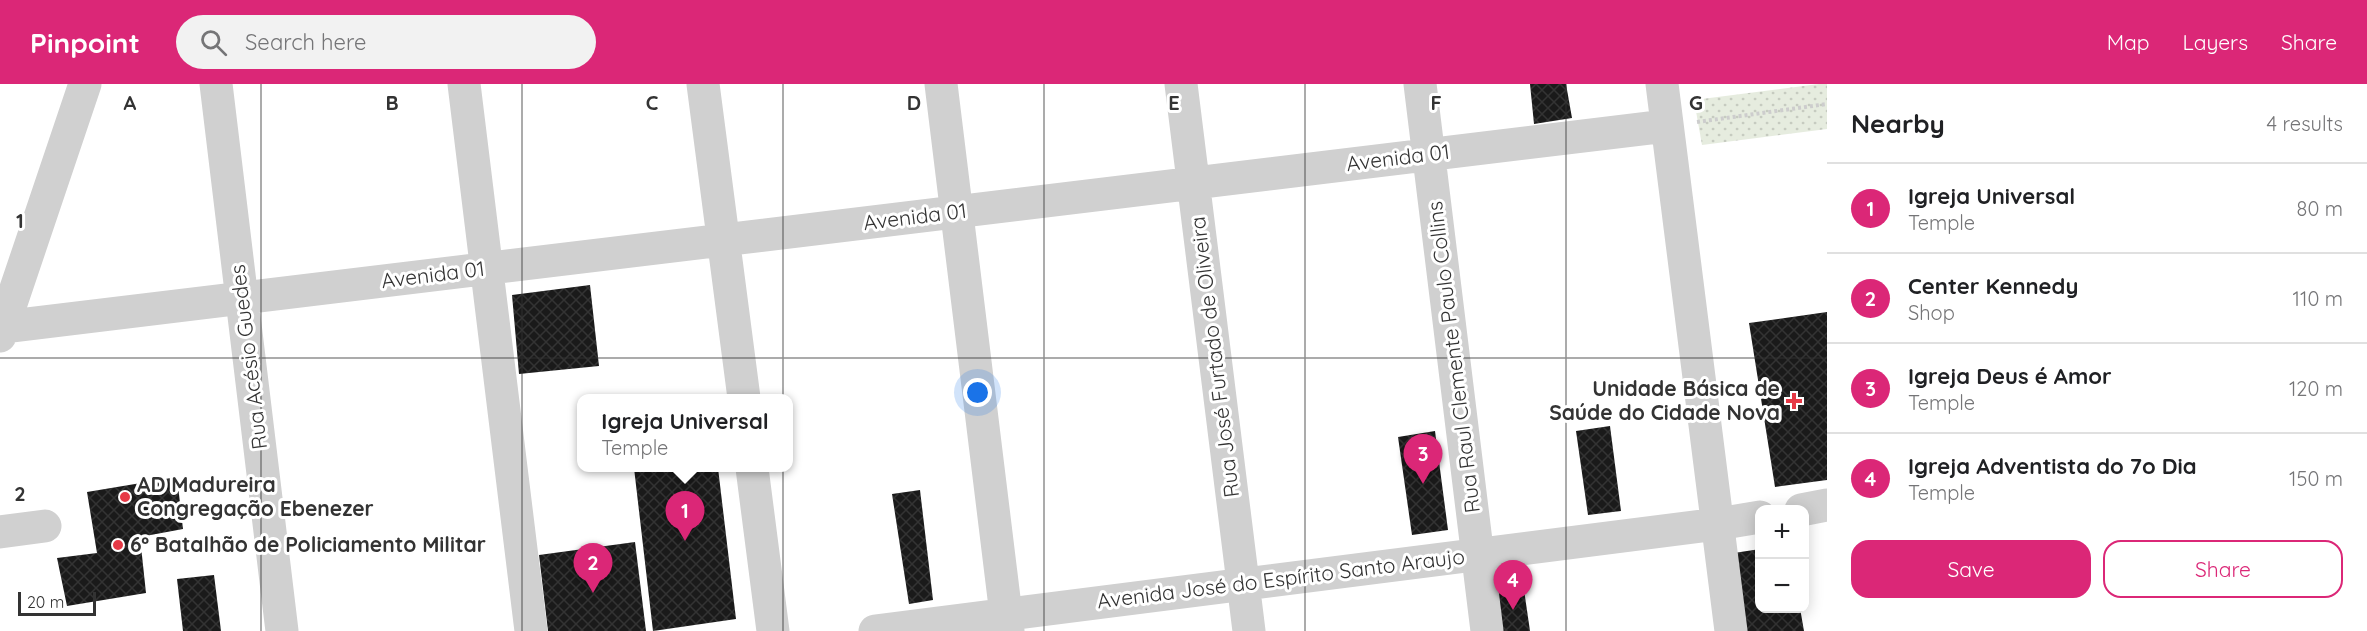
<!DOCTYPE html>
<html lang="en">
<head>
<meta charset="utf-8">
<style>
	:root { --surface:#fff; --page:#f2f2f2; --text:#202124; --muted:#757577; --line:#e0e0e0; --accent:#db2777 }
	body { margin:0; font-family:Quicksand,sans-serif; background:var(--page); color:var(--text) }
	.controls { position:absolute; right:18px; bottom:18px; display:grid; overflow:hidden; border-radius:12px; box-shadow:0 3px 15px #0003 }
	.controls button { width:54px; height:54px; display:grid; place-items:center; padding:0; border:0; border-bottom:2px solid var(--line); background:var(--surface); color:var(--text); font:30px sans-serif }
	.scale { position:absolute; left:18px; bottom:15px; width:78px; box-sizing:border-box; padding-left:6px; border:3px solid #333; border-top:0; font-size:16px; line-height:21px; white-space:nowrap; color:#333; -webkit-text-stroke:4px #fff; paint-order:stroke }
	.you { position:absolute; left:978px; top:309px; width:21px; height:21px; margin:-15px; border:4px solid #fff; border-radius:50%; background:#1a73e8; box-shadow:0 0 0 9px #1a73e833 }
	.badge { display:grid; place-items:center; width:39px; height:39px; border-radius:50%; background:var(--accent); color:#fff; font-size:20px; font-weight:700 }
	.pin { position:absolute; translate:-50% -50px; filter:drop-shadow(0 2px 3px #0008) }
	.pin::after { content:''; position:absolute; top:32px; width:21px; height:18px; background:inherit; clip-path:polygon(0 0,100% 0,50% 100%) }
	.popup { position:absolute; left:577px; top:310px; width:216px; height:78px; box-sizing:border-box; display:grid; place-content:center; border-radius:12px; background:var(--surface); filter:drop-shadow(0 2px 4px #0005); font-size:20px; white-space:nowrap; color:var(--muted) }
	.popup b { font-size:22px; color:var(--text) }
	.popup::after { content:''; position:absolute; left:50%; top:100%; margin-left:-12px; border:12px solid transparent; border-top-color:var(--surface) }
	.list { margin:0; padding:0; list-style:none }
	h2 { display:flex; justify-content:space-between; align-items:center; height:78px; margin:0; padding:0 24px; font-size:26px }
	h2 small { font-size:20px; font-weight:400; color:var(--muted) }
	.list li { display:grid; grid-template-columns:39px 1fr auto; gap:18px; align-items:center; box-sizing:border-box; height:90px; padding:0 24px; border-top:2px solid var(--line) }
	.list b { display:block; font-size:22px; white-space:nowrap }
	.list p { margin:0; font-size:20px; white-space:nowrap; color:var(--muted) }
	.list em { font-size:20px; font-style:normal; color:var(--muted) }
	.actions { display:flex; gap:12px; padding:18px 24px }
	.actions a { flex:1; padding:14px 0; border:2px solid var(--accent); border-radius:18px; text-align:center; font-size:21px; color:var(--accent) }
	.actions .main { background:var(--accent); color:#fff }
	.icon { flex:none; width:33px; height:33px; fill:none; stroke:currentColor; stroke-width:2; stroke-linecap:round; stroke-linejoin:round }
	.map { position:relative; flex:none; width:1827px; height:547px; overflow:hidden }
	header { display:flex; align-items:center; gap:36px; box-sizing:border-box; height:84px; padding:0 30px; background:var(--accent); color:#fff }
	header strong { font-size:28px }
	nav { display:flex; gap:33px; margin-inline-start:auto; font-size:21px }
	.search { width:420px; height:54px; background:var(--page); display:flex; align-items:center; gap:15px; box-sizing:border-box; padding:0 21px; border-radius:33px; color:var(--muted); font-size:22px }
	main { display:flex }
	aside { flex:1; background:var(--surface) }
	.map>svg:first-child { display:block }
</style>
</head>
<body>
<header>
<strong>Pinpoint</strong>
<div class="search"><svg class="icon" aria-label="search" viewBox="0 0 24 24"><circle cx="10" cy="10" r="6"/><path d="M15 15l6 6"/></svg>Search here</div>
<nav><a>Map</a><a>Layers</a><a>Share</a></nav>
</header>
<main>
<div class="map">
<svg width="1827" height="547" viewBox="0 0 1827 547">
	<defs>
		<pattern id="park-dots" width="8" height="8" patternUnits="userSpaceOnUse" patternTransform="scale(1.5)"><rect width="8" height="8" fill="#e6ecdf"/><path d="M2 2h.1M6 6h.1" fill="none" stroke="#c6cbc0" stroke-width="1.8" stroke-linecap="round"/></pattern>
		<pattern id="building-cross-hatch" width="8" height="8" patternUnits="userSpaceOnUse" patternTransform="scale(1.5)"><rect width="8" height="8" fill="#1a1a1a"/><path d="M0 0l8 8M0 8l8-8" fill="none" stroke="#333"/></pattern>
	</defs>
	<rect width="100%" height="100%" fill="#fff"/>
	<!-- park -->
	<path fill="url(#park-dots)" d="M1819 0H1827V45L1702 61 1694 16Z"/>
	<!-- building -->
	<path fill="url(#building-cross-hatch)" d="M1530 0H1566L1572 34 1534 40Z
		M590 201 599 282 519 290 512 211Z
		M1827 228V396L1775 403 1749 239Z
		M1610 342 1621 427 1588 431 1576 347Z
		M1435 347 1448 446 1412 451 1398 353Z
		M634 384H718L736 535 653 547Z
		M177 393 183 445 140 453 146 509 67 522 57 474 97 469 87 408Z
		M920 406 933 516 909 520 892 410Z
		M635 458 646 547H548L539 471Z
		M1760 465V524H1800L1804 547H1747L1734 469Z
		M214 491 221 547H183L177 495Z
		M1523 499 1530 547H1503L1497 505Z"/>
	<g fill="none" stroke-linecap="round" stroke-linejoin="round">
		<!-- path -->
		<path stroke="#cdcdcd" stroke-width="4" stroke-dasharray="3 3" stroke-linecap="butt" d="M1697 38 1827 20"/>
		<!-- minor -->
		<path stroke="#d0d0d0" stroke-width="33" d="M216 0 282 547
			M464 0 531 547
			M703 0 744 314
			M941 0 1008 547
			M1181 0 1249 547
			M1420 0 1487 547
			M1662 0 1731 547
			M3 243 1666 42
			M0 252 85 0
			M752 384 773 547
			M1801 426 1827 421
			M0 448 45 442
			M875 547 1718 440 1760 433"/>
	</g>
	<!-- grid -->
	<path fill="none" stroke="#333" stroke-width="1.5" stroke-opacity="0.55" d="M261 0V547M522 0V547M783 0V547M1044 0V547M1305 0V547M1566 0V547M0 274H1827"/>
	<!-- markers -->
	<g fill="#e63946" stroke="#fff" stroke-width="2">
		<path d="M1791 308h6v6h6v6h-6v6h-6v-6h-6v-6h6z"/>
		<circle cx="125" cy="413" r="6"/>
		<circle cx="118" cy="461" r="6"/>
	</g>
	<g text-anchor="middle" stroke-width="6" stroke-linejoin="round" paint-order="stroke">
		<!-- street labels -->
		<g font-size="21" fill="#333" stroke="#fff">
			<text transform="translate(1398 74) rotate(-7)" y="7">Avenida 01</text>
			<text transform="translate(915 133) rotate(-7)" y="7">Avenida 01</text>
			<text transform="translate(433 191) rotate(-7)" y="7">Avenida 01</text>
			<text transform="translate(249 273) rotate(-97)" y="7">Rua Acésio Guedes</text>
			<text transform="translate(1215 273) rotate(-97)" y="7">Rua José Furtado de Oliveira</text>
			<text transform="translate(1454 273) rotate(-97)" y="7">Rua Raul Clemente Paulo Collins</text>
			<text transform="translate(1281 495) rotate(-7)" y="7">Avenida José do Espírito Santo Araujo</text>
		</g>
		<!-- poi labels -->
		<g font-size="21" font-weight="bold" fill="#333" stroke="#fff" text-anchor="start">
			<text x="1780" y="312" text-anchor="end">Unidade Básica de<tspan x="1780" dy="24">Saúde do Cidade Nova</tspan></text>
			<text x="137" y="408">AD Madureira<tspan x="137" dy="24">Congregação Ebenezer</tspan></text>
			<text x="130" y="468">6º Batalhão de Policiamento Militar</text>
		</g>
	</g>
	<g font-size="20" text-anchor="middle" font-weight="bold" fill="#333" stroke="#fff" stroke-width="6" stroke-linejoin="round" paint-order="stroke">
		<text x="130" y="26">A</text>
		<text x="392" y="26">B</text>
		<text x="652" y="26">C</text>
		<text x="914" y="26">D</text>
		<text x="1174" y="26">E</text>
		<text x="1436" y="26">F</text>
		<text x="1696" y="26">G</text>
		<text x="20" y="144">1</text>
		<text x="20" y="417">2</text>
	</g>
</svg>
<div class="controls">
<button>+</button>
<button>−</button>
</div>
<div class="scale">20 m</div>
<div class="you"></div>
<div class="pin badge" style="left:685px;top:457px">1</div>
<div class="popup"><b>Igreja Universal</b>Temple</div>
<div class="pin badge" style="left:593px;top:509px">2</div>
<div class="pin badge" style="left:1423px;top:400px">3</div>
<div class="pin badge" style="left:1513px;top:526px">4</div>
</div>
<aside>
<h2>Nearby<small>4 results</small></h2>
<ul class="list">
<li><span class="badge">1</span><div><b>Igreja Universal</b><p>Temple</p></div><em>80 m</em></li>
<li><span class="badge">2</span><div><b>Center Kennedy</b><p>Shop</p></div><em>110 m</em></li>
<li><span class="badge">3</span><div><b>Igreja Deus é Amor</b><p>Temple</p></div><em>120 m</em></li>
<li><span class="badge">4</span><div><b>Igreja Adventista do 7o Dia</b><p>Temple</p></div><em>150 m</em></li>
</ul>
<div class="actions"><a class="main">Save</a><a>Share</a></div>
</aside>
</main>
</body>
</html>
